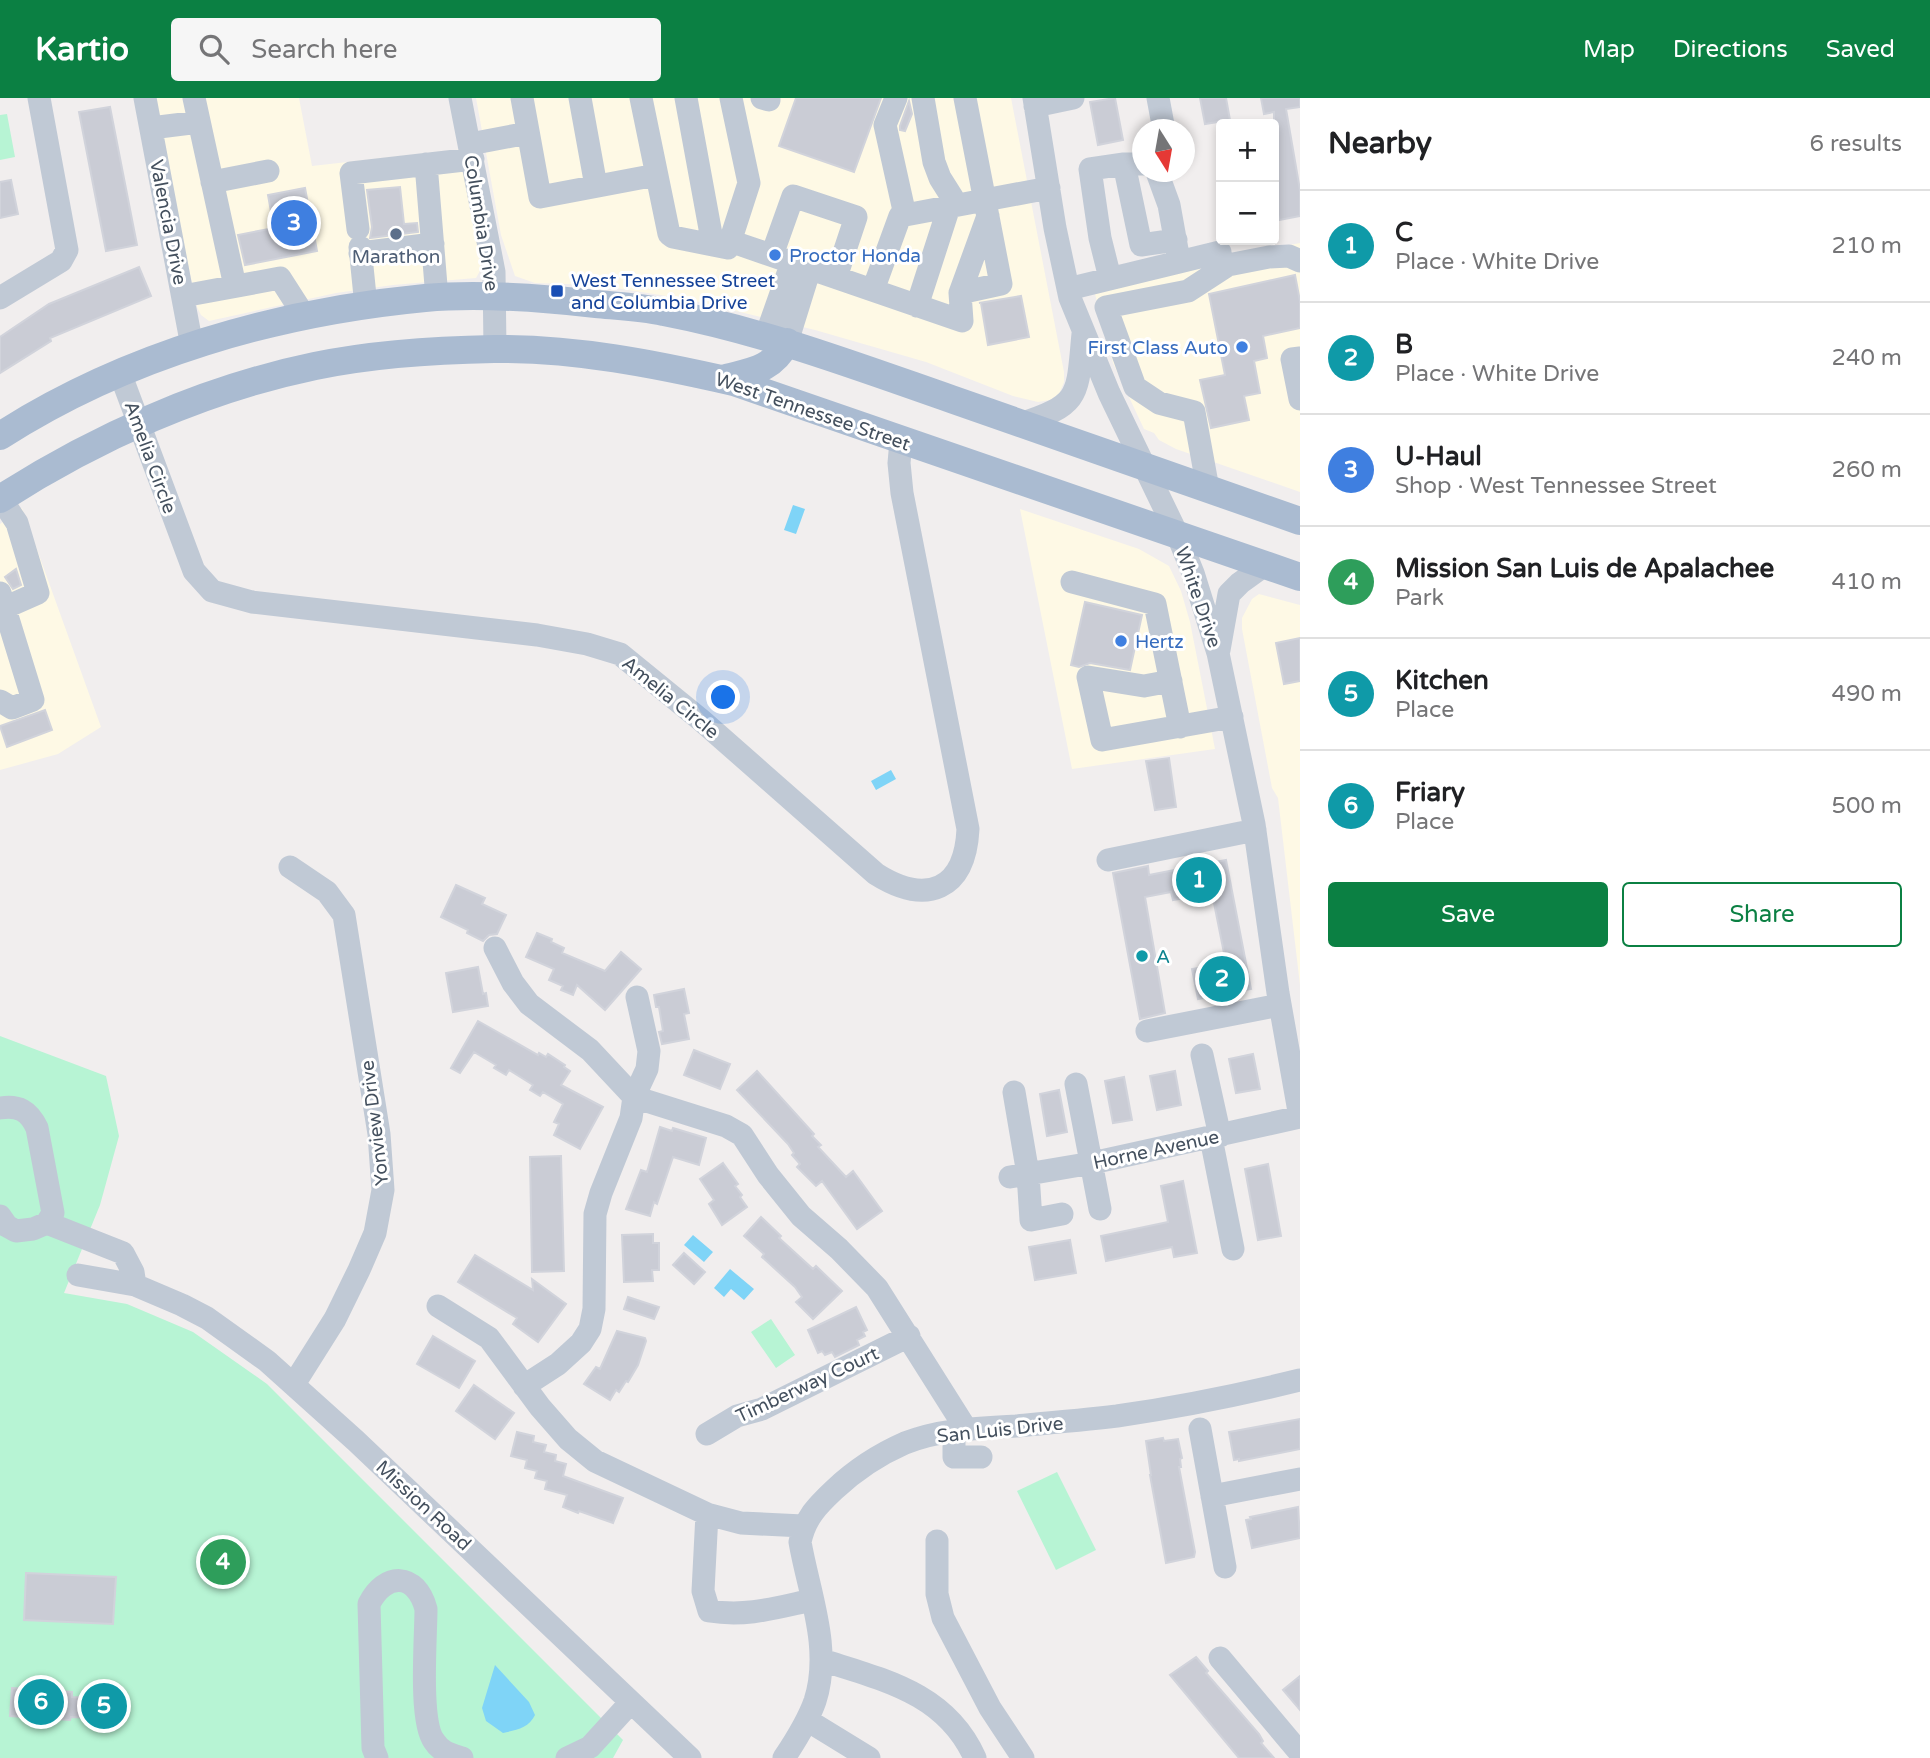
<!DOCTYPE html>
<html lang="en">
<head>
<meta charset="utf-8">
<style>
	:root { --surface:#fff; --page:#f6f6f6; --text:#202124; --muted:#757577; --line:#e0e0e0; --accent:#0b8043 }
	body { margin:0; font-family:"Varela Round",sans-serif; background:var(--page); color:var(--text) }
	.controls { position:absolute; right:21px; top:21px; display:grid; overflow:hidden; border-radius:7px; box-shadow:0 4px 10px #0003 }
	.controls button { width:63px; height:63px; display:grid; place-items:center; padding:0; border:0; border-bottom:2px solid var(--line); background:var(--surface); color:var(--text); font:35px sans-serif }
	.compass { position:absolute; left:1132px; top:21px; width:63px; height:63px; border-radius:50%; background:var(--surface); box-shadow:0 4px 10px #0003; rotate:169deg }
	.you { position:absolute; left:724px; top:600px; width:24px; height:24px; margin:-18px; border:5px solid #fff; border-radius:50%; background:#1a73e8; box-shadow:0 0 0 10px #1a73e833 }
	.badge { display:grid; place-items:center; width:46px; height:46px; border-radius:50%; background:var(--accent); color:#fff; font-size:23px; font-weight:700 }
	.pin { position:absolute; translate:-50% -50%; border:4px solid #fff; box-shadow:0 2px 7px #0006 }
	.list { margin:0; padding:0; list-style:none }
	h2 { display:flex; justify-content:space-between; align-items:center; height:91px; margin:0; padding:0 28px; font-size:30px }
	h2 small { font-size:23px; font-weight:400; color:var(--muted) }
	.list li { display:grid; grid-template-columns:46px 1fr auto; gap:21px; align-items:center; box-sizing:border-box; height:112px; padding:0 28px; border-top:2px solid var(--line) }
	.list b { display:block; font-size:26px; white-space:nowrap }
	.list p { margin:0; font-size:23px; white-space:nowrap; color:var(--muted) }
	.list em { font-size:23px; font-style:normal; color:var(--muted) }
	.actions { display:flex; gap:14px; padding:21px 28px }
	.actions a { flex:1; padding:16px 0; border:2px solid var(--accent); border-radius:7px; text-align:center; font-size:24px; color:var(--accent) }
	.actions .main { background:var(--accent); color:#fff }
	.icon { flex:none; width:38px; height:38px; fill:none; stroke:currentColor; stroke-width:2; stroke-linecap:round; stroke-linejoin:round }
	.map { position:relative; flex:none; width:1300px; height:1660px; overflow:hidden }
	header { display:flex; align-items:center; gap:42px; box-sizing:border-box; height:98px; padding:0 35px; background:var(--accent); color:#fff }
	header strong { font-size:33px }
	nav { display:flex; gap:38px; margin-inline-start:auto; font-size:24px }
	.search { width:490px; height:63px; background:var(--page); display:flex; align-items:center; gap:18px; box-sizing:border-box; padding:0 24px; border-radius:7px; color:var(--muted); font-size:26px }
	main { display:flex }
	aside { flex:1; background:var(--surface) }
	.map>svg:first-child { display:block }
</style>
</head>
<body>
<header>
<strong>Kartio</strong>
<div class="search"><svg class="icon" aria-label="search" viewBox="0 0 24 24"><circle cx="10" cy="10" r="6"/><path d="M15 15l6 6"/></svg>Search here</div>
<nav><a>Map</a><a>Directions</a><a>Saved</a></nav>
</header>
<main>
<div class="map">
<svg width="1300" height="1660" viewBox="0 0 1300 1660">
	<rect width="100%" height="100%" fill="#f1eeee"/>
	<!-- commercial -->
	<path fill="#fef9e5" d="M153 0H299L312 68 464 51 479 139 481 171 476 180 393 187 336 195 209 223 201 217 197 209Z
		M476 0H1011L1064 274V284L1059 296 1050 302 1038 304 1013 298 926 264 815 232 686 201 596 187 535 185 515 178 501 137Z
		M1300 145V394L1176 351 1159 342 1154 335 1144 331 1113 265 1095 196 1263 152Z
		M22 410 101 629 58 656 0 672V426Z
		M1020 411 1139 451 1169 468 1181 493 1190 524 1215 651 1072 671Z
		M1259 496 1300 507V887L1278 700 1272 690 1242 531V520L1252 501Z"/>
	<!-- green -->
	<path fill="#b7f4d4" d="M7 16 15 59 0 62V17Z
		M0 938 106 978 119 1038 100 1107 64 1195 127 1206 193 1234 267 1286 623 1642 613 1660H0Z
		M771 1221 795 1257 776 1270 751 1234Z
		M1057 1374 1096 1452 1056 1472 1017 1393Z"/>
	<!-- water -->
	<path fill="#7fd4f7" d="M793 407 805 411 796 436 784 432Z
		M891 672 896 681 876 692 871 683Z
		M693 1137 713 1154 704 1164 684 1147Z
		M730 1171 754 1191 744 1202 731 1191 724 1199 714 1190Z
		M495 1567 529 1604 535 1617C529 1630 516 1632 503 1635L486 1623 482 1610Z"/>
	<!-- building -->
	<path fill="#caccd5" stroke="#d1d3db" stroke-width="2" d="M796 0H881L854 74 779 48Z
		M1115 0 1123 42 1098 47 1090 4Z
		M1200 0H1226L1230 22 1205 26Z
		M1261 0H1300V9L1286 11 1300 92V118L1279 122 1274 94V14L1264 16Z
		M909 3 912 16 905 33 900 32V28Z
		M110 9 137 147 106 153 79 14Z
		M11 82 18 116 0 120V84Z
		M400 89 404 126 417 125 418 134 370 140 372 129 367 92Z
		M305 90 317 153 245 167 238 137 274 130 268 97Z
		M139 169 151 198 50 240 51 243 0 275V239L49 206Z
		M1295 177 1300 203V230L1263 238 1267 260 1254 263 1260 295 1244 298 1249 322 1211 330 1200 282 1225 277 1209 196Z
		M1021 198 1029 239 988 247 981 205H979Z
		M16 471 21 487 13 491 5 479Z
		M1085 504 1142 517 1130 572 1090 565 1079 569 1071 567Z
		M1300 540V583L1284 586 1276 545Z
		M45 612 52 632 7 649 0 628Z
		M1169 660 1176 709 1155 712 1146 663Z
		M1226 762 1251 891 1198 901 1192 871 1226 865 1212 795 1173 802 1171 794 1145 799 1165 915 1140 921 1113 775 1148 768 1149 777Z
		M456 787 485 800 482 806 506 817 497 836 489 837 483 843 467 835 468 832 441 819Z
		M537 835 552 841 551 844 564 850 562 855 605 873 621 854 641 871 605 912 577 887 573 897 561 892 563 888 549 882 554 871 526 859Z
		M478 869 483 896 486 895 488 908 453 914 446 875Z
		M684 891 689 915 684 916 689 941 662 946 659 934 663 933 659 909H656L654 897Z
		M478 923 538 957 539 955 546 959 548 956 565 967 564 969 570 973 561 987 603 1009 580 1051 554 1037 559 1026 554 1024 563 1006 543 994 540 998 530 992 533 987 509 972 506 977 494 970 496 967 474 954 460 975 451 970Z
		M694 952 730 966 720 991 684 977Z
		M1253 956 1260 991 1236 995 1229 961Z
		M757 973 814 1036 812 1038 821 1047 818 1049 846 1079 853 1073 882 1113 857 1131 822 1083 816 1088 797 1069 800 1066 792 1057 794 1055 788 1046 737 992Z
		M1175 973 1181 1007 1157 1012 1150 978Z
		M1124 979 1132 1022 1113 1025 1105 983Z
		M1059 992 1067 1034 1047 1038 1040 996Z
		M660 1029 672 1033 673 1030 706 1040 699 1067 673 1059 657 1106 654 1104 650 1118 626 1111 641 1072 647 1074Z
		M561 1058 564 1173 532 1174 530 1059Z
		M723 1065 738 1086 735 1088 742 1097 740 1099 747 1109 722 1127 709 1106 714 1102 700 1081Z
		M1268 1066 1281 1138 1258 1142 1245 1071Z
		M1183 1083 1197 1155 1174 1159 1172 1149 1106 1163 1101 1138 1168 1124 1161 1088Z
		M761 1119 781 1138 779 1140 813 1171 816 1168 842 1193 813 1221 796 1204 802 1199 795 1189 762 1159 764 1156 744 1138Z
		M653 1136V1145H659V1172H652L653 1183 624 1184 622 1137Z
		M1070 1142 1076 1175 1035 1182 1029 1149Z
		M684 1155 705 1174 694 1186 673 1167Z
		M475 1157 533 1192 532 1181 566 1206 538 1244 513 1226 517 1220 458 1184Z
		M628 1199 659 1209 654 1221 624 1211Z
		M856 1209 867 1232 863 1234 865 1238 857 1242 859 1247 835 1259 832 1254 825 1257 822 1253 818 1255 808 1232Z
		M617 1233 645 1240 646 1243 638 1267 628 1284 626 1283 619 1294 616 1292 610 1302 584 1286 596 1269 600 1271Z
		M433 1238 475 1263 459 1290 417 1266Z
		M474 1287 514 1315 495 1341 456 1313Z
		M1300 1321V1351L1239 1363V1361L1234 1362 1229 1334Z
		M517 1334 534 1338 533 1344 546 1347 544 1354 556 1357 555 1363 566 1366 563 1378 623 1400 613 1425 579 1413 578 1415 563 1409 567 1397 545 1391 547 1383 535 1380 537 1373 525 1370 527 1362 511 1358Z
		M1163 1340 1164 1343 1178 1341 1182 1360 1180 1361 1181 1369H1179L1195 1454 1194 1459 1166 1465 1150 1377H1151L1146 1343Z
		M1298 1409 1300 1440 1252 1450 1246 1422 1251 1421 1250 1419Z
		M26 1475 116 1479 113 1526 24 1522Z
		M1196 1559 1208 1573 1206 1575 1259 1636 1263 1643 1261 1645 1274 1660H1239L1170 1577Z
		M1300 1578V1612L1283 1592Z
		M12 1590 72 1594V1599L119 1601 118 1621 71 1619 70 1622 10 1618Z"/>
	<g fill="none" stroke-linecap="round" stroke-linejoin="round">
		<!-- minor -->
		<path stroke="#c0c9d5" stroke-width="23" d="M145 0 192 248
			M194 0 235 188
			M460 0 494 174 495 251
			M522 0 540 99 656 77
			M580 0 596 88
			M641 0 669 136 673 139 728 150 749 85 731 0
			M686 0 713 147
			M762 0 769 2
			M896 0 885 27 905 117
			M923 0 934 64 940 80 957 107
			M1034 0 1055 130 1070 200 1109 295 1178 438 1193 475 1218 555 1254 726 1278 895 1300 1019
			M1158 0 1164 32
			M1035 8 1073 0
			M151 30 199 24
			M470 46 528 35
			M426 66 437 200
			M1124 66 1141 147 1176 142
			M1157 74 1169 107 1178 157
			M212 84 268 73
			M358 131 351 75 473 61
			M730 143 962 223 960 195 988 118
			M360 149 366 208
			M360 155 433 146
			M772 157 793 98 856 119 836 179
			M1110 180 1100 140 1090 71 1124 66H1142
			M1068 191 1220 154
			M873 192 900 118 1049 90
			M960 195 1001 186 965 0
			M183 198 280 180 305 219
			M0 200 61 163 67 152 39 0
			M917 208 949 109
			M766 238 792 164
			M787 244 810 170
			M1300 260 1292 261 1300 301
			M120 275 194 473 212 493 252 504 537 537 587 546 620 556 701 622 876 776C927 808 965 792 968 731L902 395 899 365 901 343
			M1020 326C1082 306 1077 297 1083 236
			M1208 391 1194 314 1159 305 1135 289 1106 209 1188 193 1228 167 1269 159 1289 158 1300 163
			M1 401 17 425 38 495 4 510
			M1072 484 1155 506 1180 629
			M0 495 33 602 12 610 0 603
			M1219 552 1229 496 1240 485 1265 467
			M1171 583 1144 588 1088 579 1102 642 1232 619
			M1108 762 1255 732
			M290 769 327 794 344 817 379 1036 383 1092 375 1135 359 1172 335 1221 294 1286
			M495 850 513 885 529 906 590 952 634 999 726 1028 742 1037 768 1077 801 1118 839 1151 877 1190 966 1331
			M1147 933 1280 907
			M1202 957 1220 1038
			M1076 986 1100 1111
			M1014 994 1028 1076 1031 1122 1062 1116
			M0 1010C19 1007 29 1013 37 1030L53 1115 47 1125 33 1131 16 1133 7 1128 0 1118
			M1211 1040 1233 1151
			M1010 1079 1092 1065 1300 1019
			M47 1125 123 1155 133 1174 135 1187
			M78 1177 135 1187 182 1207 207 1220 267 1263 356 1343 690 1660
			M438 1208 489 1240 540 1309 568 1341 595 1363 707 1416 741 1425 803 1428
			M524 1288 558 1266 581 1245 590 1231 594 1211 595 1116 601 1095 631 1020 634 999 647 971 649 953 637 899
			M1200 1331 1225 1469
			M954 1333V1359H981
			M707 1336 737 1318 762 1311 909 1238
			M1212 1398 1300 1381
			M707 1416 703 1493 709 1513C747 1519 775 1510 812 1502
			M937 1443V1496L943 1520 990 1610 1023 1660
			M1220 1560 1300 1655
			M822 1562C884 1582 946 1595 975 1660
			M807 1622 869 1660
			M377 1660 373 1650 369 1506C385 1474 416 1474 426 1511 426 1539 419 1623 434 1643 441 1654 450 1656 462 1660
			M567 1660 590 1649 631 1604
			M784 1660C796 1642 808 1623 815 1603 832 1550 809 1496 800 1444 805 1420 817 1408 834 1392 854 1373 880 1356 905 1345 940 1331 979 1330 1016 1328 1049 1325 1083 1322 1117 1318 1179 1309 1239 1297 1300 1282"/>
		<!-- major -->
		<path stroke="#aabbd1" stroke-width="28" d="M722 281C752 273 771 273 787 244
			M0 338C126 257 277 214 425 200 478 195 543 200 596 206 618 208 642 209 664 214 763 233 856 268 951 301 1067 342 1184 382 1300 423
			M0 401C95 340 204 291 315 268 373 256 434 252 494 251 575 250 655 266 734 284L1300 479"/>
	</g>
	<!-- markers -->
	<circle fill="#5c6f8a" stroke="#fff" stroke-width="2.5" cx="396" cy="136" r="7"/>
	<g fill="#3f7fe0" stroke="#fff" stroke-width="2.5">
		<circle cx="775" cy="157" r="7"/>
		<circle cx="1242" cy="249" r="7"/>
		<circle cx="1121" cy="543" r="7"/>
	</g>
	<rect fill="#1a4fb4" stroke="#fff" stroke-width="2.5" x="550" y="186" width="14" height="14" rx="3.5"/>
	<circle fill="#0f9aa8" stroke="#fff" stroke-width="2.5" cx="1142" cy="858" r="7"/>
	<g text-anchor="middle" stroke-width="6" stroke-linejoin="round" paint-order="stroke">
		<!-- street labels -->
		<g font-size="19" fill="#44505e" stroke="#fff">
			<text transform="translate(169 124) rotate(79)" y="7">Valencia Drive</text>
			<text transform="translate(482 125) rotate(81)" y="7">Columbia Drive</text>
			<text transform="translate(813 313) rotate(19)" y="7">West Tennessee Street</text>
			<text transform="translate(151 359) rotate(70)" y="7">Amelia Circle</text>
			<text transform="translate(1199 499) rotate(71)" y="7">White Drive</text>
			<text transform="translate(671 599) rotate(39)" y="7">Amelia Circle</text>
			<text transform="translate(374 1025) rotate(-97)" y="7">Yonview Drive</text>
			<text transform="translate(1156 1051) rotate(-12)" y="7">Horne Avenue</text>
			<text transform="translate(807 1286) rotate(-25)" y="7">Timberway Court</text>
			<text transform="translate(1000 1331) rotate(-6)" y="7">San Luis Drive</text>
			<text transform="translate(424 1407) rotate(43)" y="7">Mission Road</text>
		</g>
		<!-- shop labels -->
		<g font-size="19" fill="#366cbe" stroke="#fff" text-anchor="start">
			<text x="789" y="164">Proctor Honda</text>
			<text x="1228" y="256" text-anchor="end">First Class Auto</text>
			<text x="1135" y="550">Hertz</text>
		</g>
		<!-- service labels -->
		<g font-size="19" fill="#4e5e75" stroke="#fff">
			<text x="396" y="165">Marathon</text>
		</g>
		<!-- transit labels -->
		<g font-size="19" fill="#164399" stroke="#fff" text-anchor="start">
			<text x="571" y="189">West Tennessee Street<tspan x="571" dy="22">and Columbia Drive</tspan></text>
		</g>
		<!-- culture labels -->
		<g font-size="19" fill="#0d838f" stroke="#fff" text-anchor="start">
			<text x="1156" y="865">A</text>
		</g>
	</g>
</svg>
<div class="controls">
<button>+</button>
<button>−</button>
</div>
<svg class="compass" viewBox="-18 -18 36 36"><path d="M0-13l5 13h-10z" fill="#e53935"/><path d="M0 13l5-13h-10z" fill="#757577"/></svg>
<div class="you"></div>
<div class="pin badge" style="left:1199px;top:782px;background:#0f9aa8">1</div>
<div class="pin badge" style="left:1222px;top:881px;background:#0f9aa8">2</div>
<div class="pin badge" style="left:294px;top:125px;background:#3f7fe0">3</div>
<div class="pin badge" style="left:223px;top:1464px;background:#2e9e5b">4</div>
<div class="pin badge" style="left:104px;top:1608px;background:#0f9aa8">5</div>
<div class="pin badge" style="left:41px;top:1604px;background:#0f9aa8">6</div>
</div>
<aside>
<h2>Nearby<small>6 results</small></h2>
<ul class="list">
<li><span class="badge" style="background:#0f9aa8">1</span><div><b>C</b><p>Place · White Drive</p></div><em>210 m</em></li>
<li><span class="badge" style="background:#0f9aa8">2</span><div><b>B</b><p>Place · White Drive</p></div><em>240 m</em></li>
<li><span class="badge" style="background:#3f7fe0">3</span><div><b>U-Haul</b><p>Shop · West Tennessee Street</p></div><em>260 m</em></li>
<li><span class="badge" style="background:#2e9e5b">4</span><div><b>Mission San Luis de Apalachee</b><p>Park</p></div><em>410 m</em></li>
<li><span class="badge" style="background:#0f9aa8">5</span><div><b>Kitchen</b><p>Place</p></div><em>490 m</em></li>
<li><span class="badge" style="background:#0f9aa8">6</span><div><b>Friary</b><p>Place</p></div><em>500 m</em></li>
</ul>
<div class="actions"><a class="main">Save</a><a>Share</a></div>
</aside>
</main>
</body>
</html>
